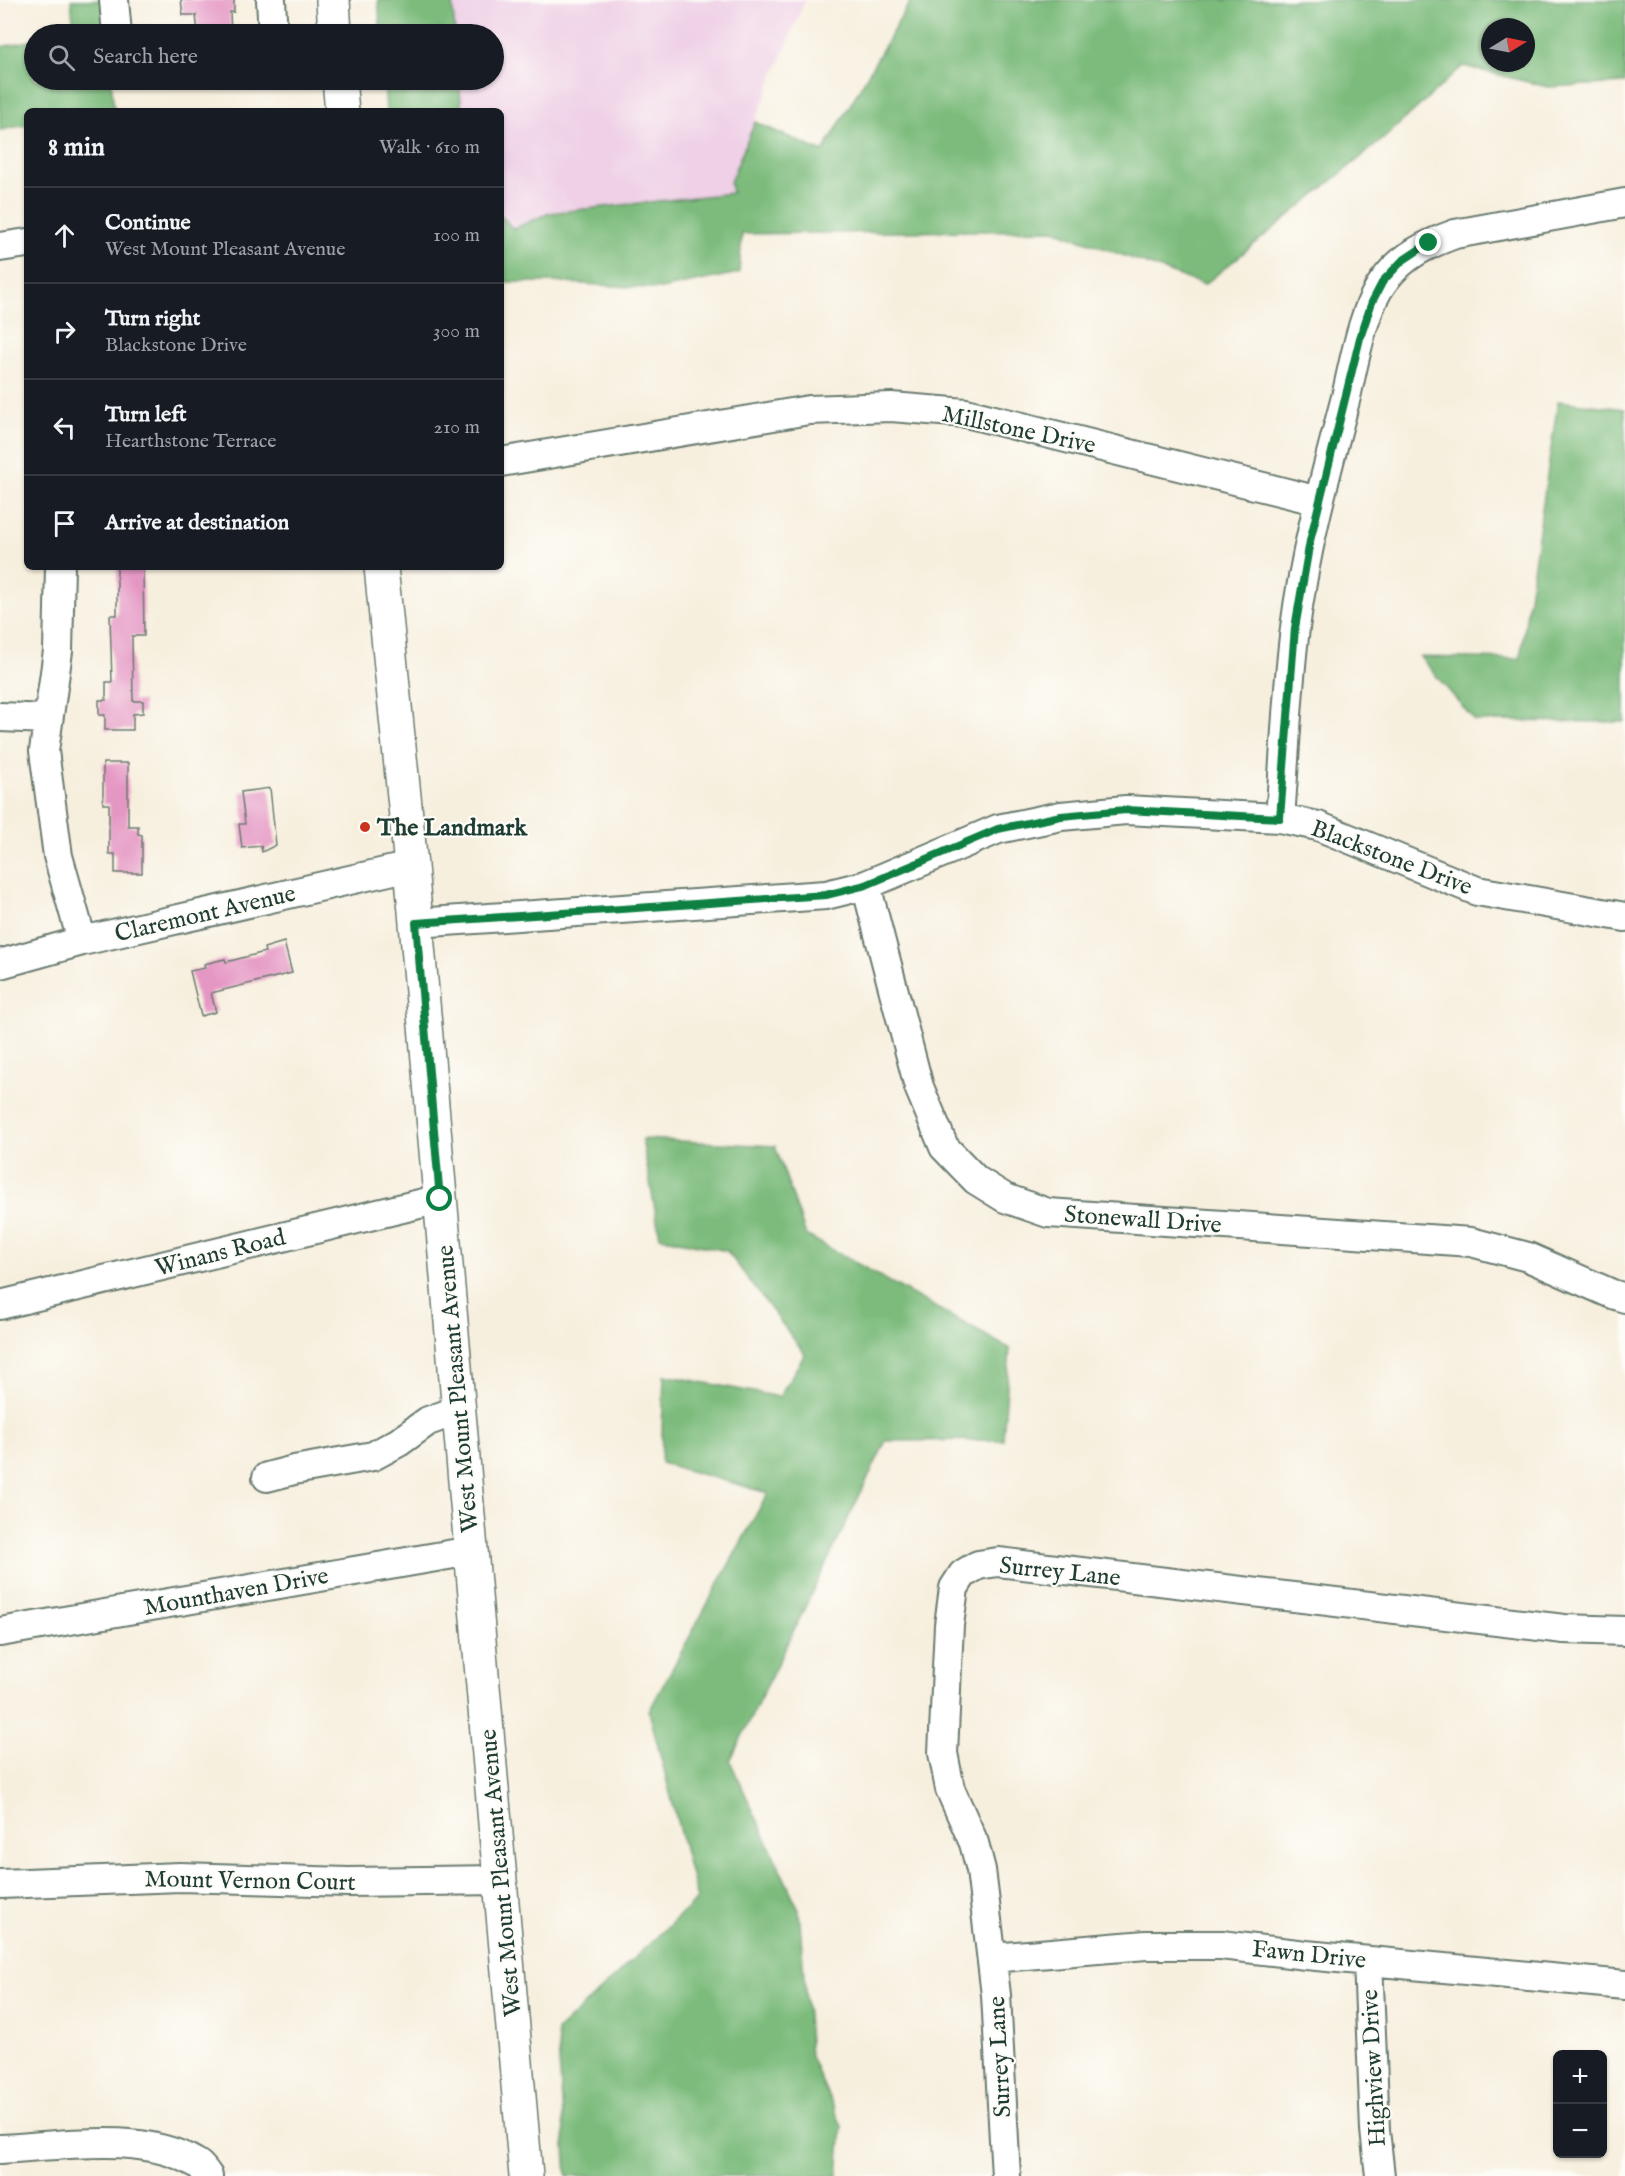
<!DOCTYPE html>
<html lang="en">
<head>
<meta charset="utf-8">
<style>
	:root { --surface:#171b24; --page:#20242c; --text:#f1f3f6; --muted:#9ea1a6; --line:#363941 }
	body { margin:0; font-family:"IM FELL English",serif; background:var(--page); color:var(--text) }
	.controls { position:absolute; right:18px; bottom:18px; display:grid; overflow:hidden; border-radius:9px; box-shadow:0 2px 4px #0004 }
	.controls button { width:54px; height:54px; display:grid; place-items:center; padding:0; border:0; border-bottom:2px solid var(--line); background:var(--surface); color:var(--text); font:30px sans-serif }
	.compass { position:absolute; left:1481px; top:18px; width:54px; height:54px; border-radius:50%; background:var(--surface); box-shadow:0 2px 4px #0004; rotate:80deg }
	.stop { position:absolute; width:18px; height:18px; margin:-14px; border:4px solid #0b8043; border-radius:50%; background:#fff }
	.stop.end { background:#0b8043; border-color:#fff; box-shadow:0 2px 6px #0008 }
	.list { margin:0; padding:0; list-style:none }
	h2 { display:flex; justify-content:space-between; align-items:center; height:78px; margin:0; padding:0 24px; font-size:26px }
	h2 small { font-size:20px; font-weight:400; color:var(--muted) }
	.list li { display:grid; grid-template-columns:39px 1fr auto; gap:18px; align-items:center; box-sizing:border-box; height:96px; padding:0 24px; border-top:2px solid var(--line) }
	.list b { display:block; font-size:22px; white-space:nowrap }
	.list p { margin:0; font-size:20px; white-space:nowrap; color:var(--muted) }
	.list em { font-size:20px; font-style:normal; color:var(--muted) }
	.icon { flex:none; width:33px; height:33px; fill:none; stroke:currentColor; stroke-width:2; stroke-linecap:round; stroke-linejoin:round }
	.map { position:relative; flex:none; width:1625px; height:2176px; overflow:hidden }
	.search { position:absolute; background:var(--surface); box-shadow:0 2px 4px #0004; left:24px; top:24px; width:480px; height:66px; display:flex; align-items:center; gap:15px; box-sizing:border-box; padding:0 21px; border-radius:33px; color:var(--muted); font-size:22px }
	.panel { position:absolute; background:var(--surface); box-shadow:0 2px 4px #0004; left:24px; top:108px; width:480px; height:462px; border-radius:9px }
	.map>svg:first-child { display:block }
</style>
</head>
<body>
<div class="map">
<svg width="1625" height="2176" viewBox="0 0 1625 2176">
	<rect width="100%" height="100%" fill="#fdfcf7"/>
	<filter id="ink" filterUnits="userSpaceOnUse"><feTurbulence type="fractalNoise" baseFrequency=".0167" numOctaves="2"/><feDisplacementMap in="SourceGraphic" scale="12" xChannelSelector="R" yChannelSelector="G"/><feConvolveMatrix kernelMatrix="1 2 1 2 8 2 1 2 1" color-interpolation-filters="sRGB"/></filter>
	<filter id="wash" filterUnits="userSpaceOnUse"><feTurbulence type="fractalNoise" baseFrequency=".008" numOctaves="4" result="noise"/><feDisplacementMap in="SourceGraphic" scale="24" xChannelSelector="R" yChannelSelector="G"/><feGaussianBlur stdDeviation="1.35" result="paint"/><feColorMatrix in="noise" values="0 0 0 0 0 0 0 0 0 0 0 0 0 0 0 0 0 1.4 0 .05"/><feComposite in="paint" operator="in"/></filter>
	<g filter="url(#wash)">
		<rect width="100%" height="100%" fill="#f7efde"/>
		<!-- built -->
		<path fill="#efd0e6" d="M452 0H805L730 182 732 193 549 213 513 229 501 215V111H462L459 80H494V34H455Z"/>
		<!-- forest -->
		<path fill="#7bbb7b" stroke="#4d7c58" stroke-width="1.5" fill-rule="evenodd" d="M71 0H103L107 34H60L74 31Z
			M378 0H452L455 34H381Z
			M911 0H1625V83L1548 87 1463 66 1382 140 1204 285 1054 230 742 234 739 273 661 289 553 282H501V215L513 229 549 213 732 193 730 182 755 122 823 152ZM1490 27H1526V63H1490Z
			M34 40V80H111L114 109 104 111H27V125L0 130V47Z
			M384 80H459L462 111H386Z
			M1558 401 1625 409V722L1475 721 1420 657 1520 659Z
			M642 1139 775 1146 806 1235 1010 1349 1003 1440 886 1441 730 1761 799 1910 810 2056 842 2126 838 2176H567L557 2031 697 1899 649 1711 768 1493 661 1463 664 1375 779 1397 805 1354 727 1251 660 1237Z"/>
		<g id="blocks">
			<!-- building -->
			<path fill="#e597c4" d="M181 0H234V12H230L231 34H198L196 15H183Z
				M117 567H143L144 636H132L133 701H143V713L133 714V730H105V715H99V700H106V682H112L110 615H117Z
				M103 763H128V826H138V834L142 835V873H115V854H109V804H103Z
				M270 788 276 845 262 852 261 846 242 848 239 824H245L241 792Z
				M284 942 292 973 211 993 216 1012 201 1016 190 971 205 968 204 964 225 959 226 962 265 952 264 948Z"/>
		</g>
	</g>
	<g filter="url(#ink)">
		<use href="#blocks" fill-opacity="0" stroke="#6b7b70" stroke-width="1.5"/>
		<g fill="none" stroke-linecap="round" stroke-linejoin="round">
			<!-- minor casing -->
			<g stroke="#6b7b70" stroke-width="32">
				<path id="minor" d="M114 0 117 34
					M271 0 273 34
					M0 247 27 243
					M501 462 809 410 891 407 966 413 1319 501
					M60 567 58 651 44 751 58 856 82 941
					M0 717 48 719
					M1280 818C1285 755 1287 691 1295 628 1305 549 1326 473 1346 397 1354 363 1363 308 1384 281 1402 256 1427 244 1455 234L1625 203
					M866 885 919 1087 944 1147 976 1180 1005 1198 1048 1213 1471 1242 1528 1257 1612 1294 1625 1298
					M416 923 826 895 866 885 998 829 1061 816 1126 810 1280 818 1318 826 1477 891 1625 917
					M0 964 82 941 411 866
					M0 1305 440 1199
					M267 1477 294 1470 373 1456 399 1442 428 1421 459 1410
					M0 1632 471 1551
					M0 1884 180 1877 348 1882 501 1880
					M992 1958 1146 1945H1221L1306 1955 1625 1985
					M1368 1961 1375 2130 1380 2176
					M0 2149C61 2146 141 2131 196 2163 201 2165 204 2171 208 2176
					M1006 2176 996 1995 981 1870 974 1843 950 1789 943 1753 949 1625 954 1588 963 1574 978 1565 998 1562 1564 1629 1625 1631"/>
			</g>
			<!-- major casing -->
			<g stroke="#6b7b70" stroke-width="36">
				<path id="major" d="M333 0 335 34
					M339 80 342 111
					M381 567 411 866 526 2176"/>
			</g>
			<!-- minor -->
			<use href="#minor" stroke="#fff" stroke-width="28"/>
			<!-- major -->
			<use href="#major" stroke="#fff" stroke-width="33"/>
		</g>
	</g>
	<g fill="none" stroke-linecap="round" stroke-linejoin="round" filter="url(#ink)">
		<!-- route -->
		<path stroke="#0b8043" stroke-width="8" d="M440 1199 416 923 826 895 866 885 998 829 1061 816 1126 810 1280 818 1295 628 1310 541 1360 338 1372 302 1383 281 1402 261 1429 243"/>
	</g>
	<!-- markers -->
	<circle fill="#c8321e" stroke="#fdfcf7" stroke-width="2" cx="365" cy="827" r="6"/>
	<g text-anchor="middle" stroke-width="4.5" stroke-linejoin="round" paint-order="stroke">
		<!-- street labels -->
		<g font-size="24" fill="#1f3d34" stroke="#fdfcf7">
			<text transform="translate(1019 429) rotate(12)" y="8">Millstone Drive</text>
			<text transform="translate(1392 857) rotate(21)" y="8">Blackstone Drive</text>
			<text transform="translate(205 913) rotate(-13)" y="8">Claremont Avenue</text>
			<text transform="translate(1143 1219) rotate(4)" y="8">Stonewall Drive</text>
			<text transform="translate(220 1252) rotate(-14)" y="8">Winans Road</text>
			<text transform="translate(457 1389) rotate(-95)" y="8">West Mount Pleasant Avenue</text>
			<text transform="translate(1060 1571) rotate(6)" y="8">Surrey Lane</text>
			<text transform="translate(236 1591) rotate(-10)" y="8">Mounthaven Drive</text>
			<text transform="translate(500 1873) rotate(-95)" y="8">West Mount Pleasant Avenue</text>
			<text transform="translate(250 1880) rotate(1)" y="8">Mount Vernon Court</text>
			<text transform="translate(1309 1954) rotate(6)" y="8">Fawn Drive</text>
			<text transform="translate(999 2057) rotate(-93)" y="8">Surrey Lane</text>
			<text transform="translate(1373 2068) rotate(-93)" y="8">Highview Drive</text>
		</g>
		<!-- poi labels -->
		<g font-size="24" font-weight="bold" fill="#1f3d34" stroke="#fdfcf7" text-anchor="start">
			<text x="377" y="835">The Landmark</text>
		</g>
	</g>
</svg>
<div class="controls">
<button>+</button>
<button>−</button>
</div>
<svg class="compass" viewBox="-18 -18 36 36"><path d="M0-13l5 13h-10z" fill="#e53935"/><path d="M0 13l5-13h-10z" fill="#9ea1a6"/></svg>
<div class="stop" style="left:440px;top:1199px"></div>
<div class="stop end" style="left:1429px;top:243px"></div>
<div class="search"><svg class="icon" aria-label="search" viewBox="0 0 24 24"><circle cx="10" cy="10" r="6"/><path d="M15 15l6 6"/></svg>Search here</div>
<section class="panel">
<h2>8 min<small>Walk · 610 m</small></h2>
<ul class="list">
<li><svg class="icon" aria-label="ahead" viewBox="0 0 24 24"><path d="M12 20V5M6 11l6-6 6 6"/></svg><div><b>Continue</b><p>West Mount Pleasant Avenue</p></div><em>100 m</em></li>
<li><svg class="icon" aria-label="right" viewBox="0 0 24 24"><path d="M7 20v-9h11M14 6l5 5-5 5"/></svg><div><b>Turn right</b><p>Blackstone Drive</p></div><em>300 m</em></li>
<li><svg class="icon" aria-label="left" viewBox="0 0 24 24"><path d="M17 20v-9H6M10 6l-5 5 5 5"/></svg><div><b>Turn left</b><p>Hearthstone Terrace</p></div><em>210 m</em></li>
<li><svg class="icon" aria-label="arrive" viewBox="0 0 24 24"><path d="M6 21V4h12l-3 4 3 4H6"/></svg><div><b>Arrive at destination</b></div></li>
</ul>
</section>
</div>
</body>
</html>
